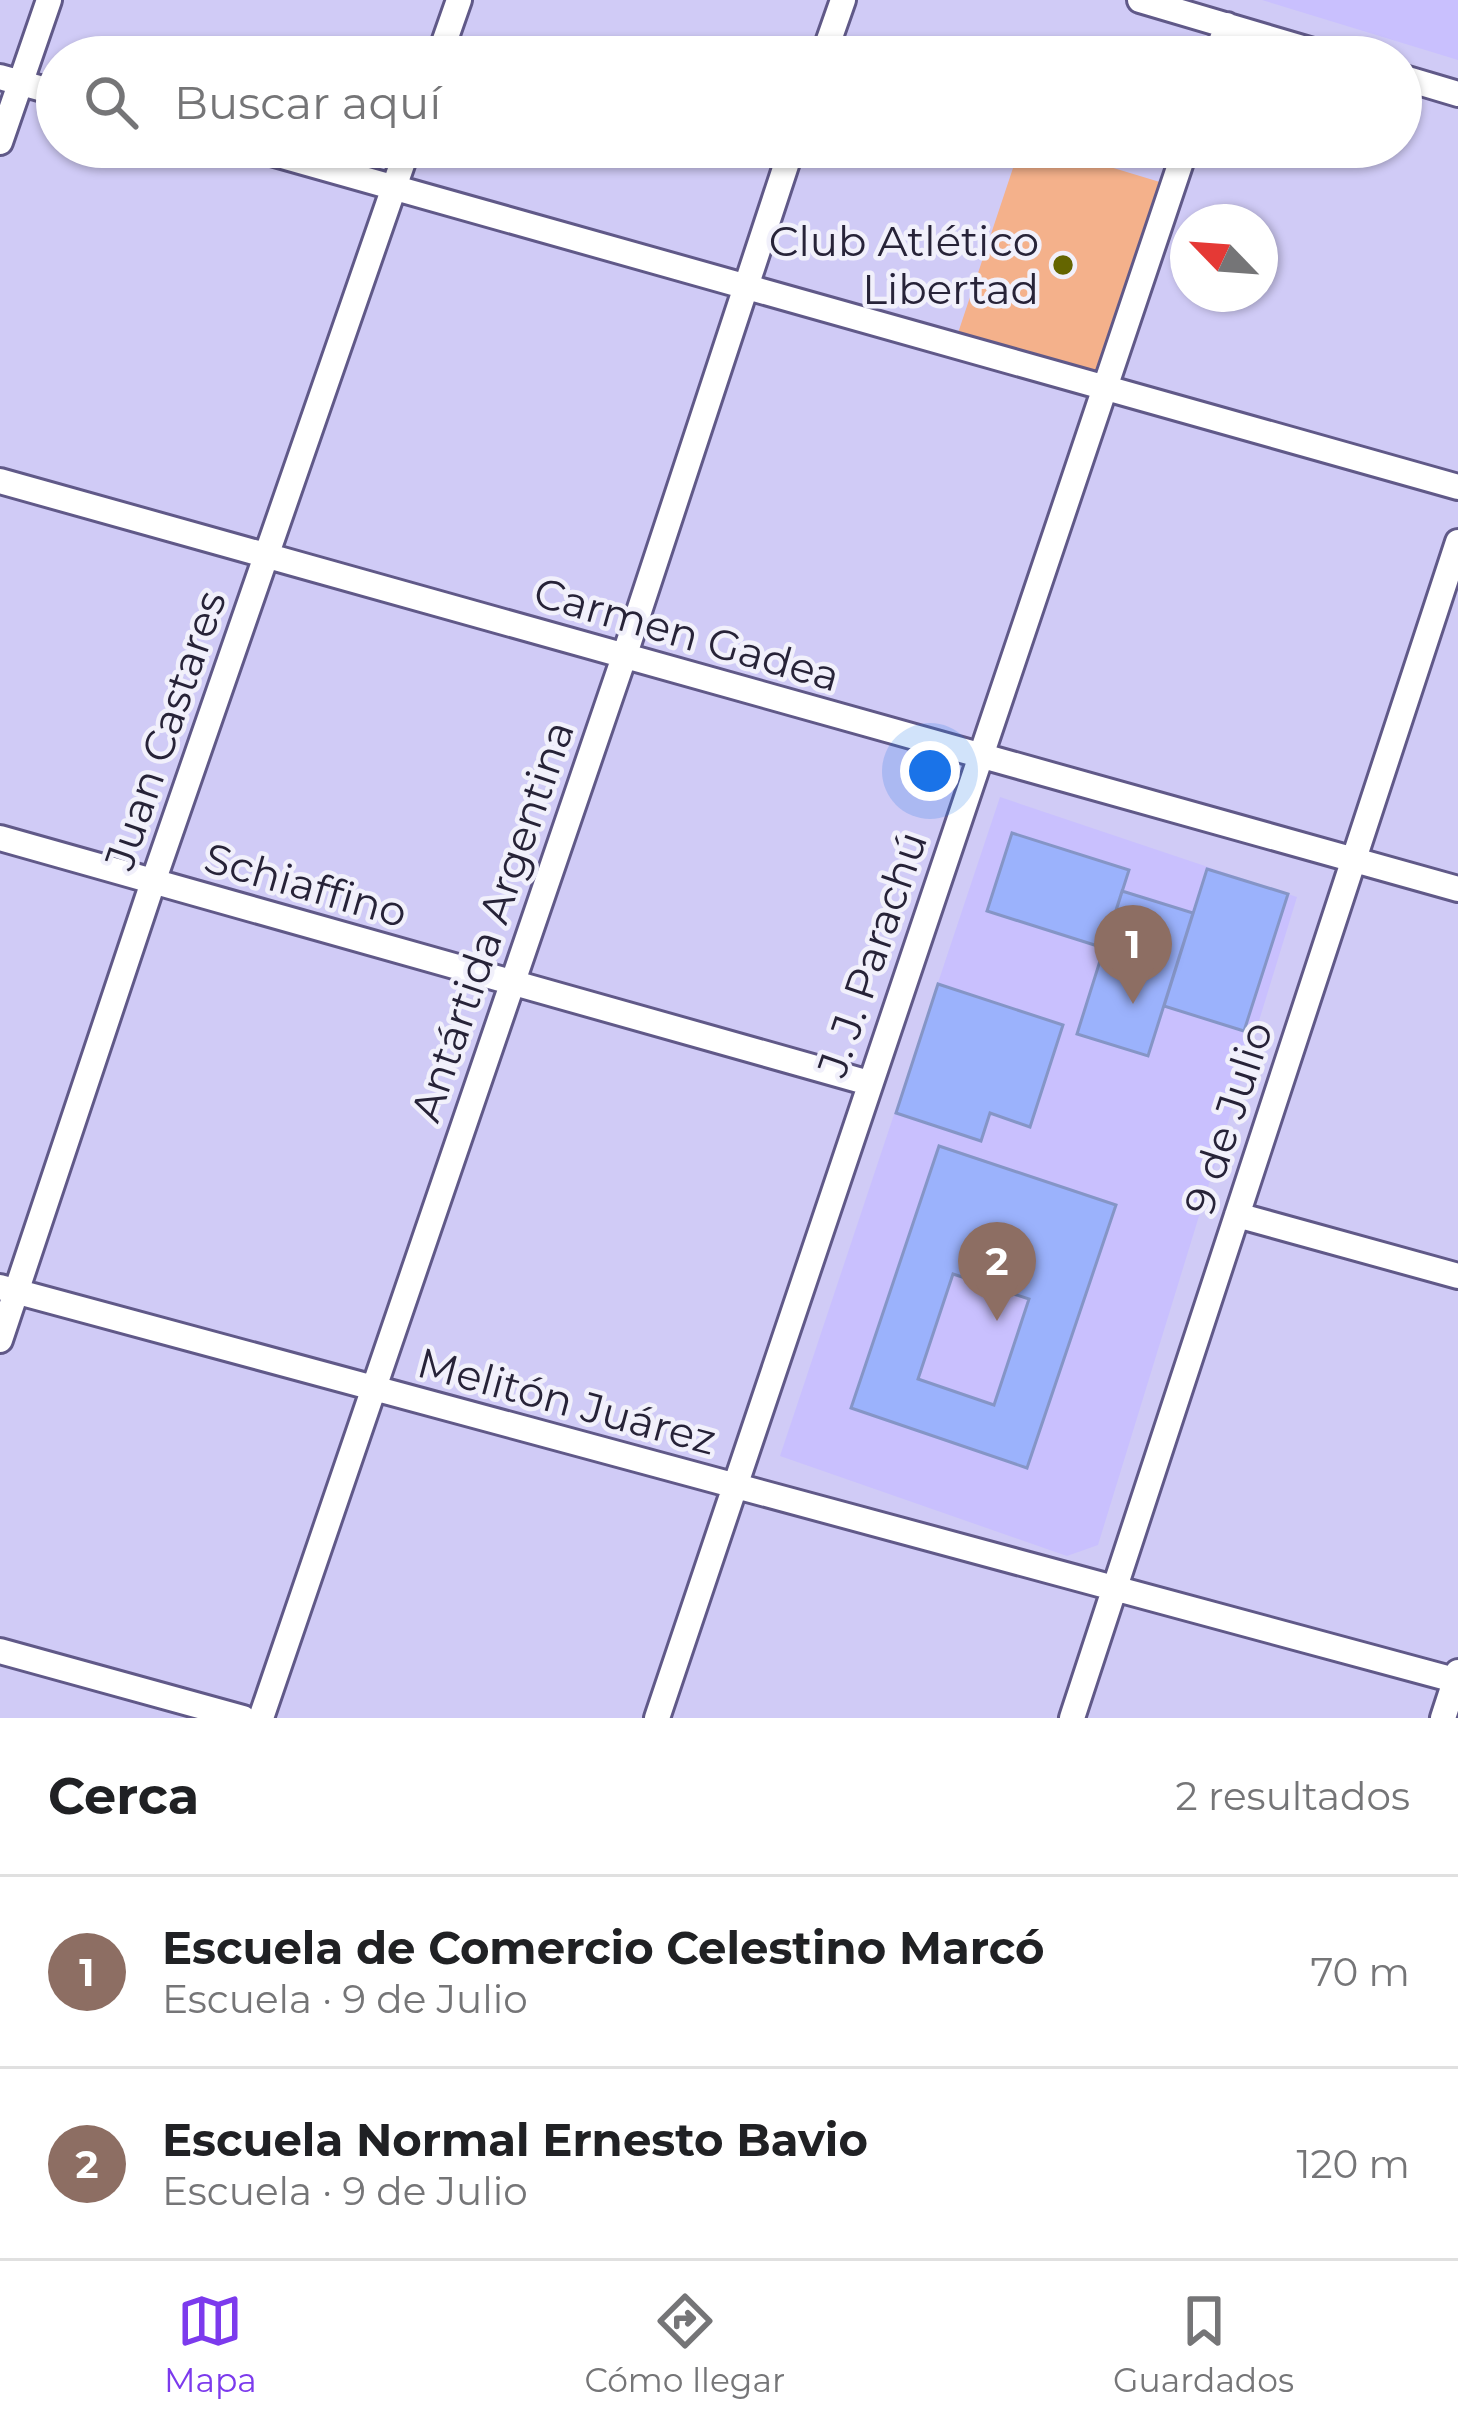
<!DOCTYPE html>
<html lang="es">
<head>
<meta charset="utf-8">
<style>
	:root { --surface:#fff; --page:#f6f6f6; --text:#202124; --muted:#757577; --line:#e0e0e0; --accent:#7c3aed }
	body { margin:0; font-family:Montserrat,sans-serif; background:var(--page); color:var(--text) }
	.compass { position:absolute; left:1170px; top:204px; width:108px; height:108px; border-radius:50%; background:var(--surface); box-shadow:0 3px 9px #0004; rotate:295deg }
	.you { position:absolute; left:930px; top:771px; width:42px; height:42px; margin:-30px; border:9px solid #fff; border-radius:50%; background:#1a73e8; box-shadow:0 0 0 18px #1a73e833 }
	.badge { display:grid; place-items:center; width:78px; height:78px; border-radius:50%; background:var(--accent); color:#fff; font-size:39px; font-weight:700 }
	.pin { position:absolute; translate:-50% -99px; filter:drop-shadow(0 3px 6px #0008) }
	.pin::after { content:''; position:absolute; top:63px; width:42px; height:36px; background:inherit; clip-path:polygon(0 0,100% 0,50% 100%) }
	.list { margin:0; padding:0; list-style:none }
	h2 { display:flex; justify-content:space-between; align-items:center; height:156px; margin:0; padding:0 48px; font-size:51px }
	h2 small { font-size:39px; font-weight:400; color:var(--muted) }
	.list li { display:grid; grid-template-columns:78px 1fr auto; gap:36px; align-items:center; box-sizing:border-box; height:192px; padding:0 48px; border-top:3px solid var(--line) }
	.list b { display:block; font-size:45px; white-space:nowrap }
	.list p { margin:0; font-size:39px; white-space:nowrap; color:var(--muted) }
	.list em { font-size:39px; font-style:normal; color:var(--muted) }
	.icon { flex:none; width:66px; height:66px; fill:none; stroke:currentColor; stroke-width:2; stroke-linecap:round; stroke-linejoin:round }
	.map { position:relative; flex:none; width:1458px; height:1718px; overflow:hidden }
	.search { position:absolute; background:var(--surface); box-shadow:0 3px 9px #0004; left:36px; right:36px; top:36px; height:132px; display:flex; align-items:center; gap:30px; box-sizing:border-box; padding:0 42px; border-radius:66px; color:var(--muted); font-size:45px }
	.sheet { height:540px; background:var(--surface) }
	nav { display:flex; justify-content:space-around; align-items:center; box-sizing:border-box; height:168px; border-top:3px solid var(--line); background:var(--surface); font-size:33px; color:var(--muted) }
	nav a { display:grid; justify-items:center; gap:6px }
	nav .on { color:var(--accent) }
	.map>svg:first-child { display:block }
</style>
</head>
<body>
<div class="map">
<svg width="1458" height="1718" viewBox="0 0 1458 1718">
	<rect width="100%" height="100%" fill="#d0cbf6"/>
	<!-- built -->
	<path fill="#c9c0fe" d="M1262 0H1458V60Z
		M1000 797 1297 897 1098 1545 1067 1556 780 1456Z"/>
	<!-- green -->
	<path fill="#f4b18b" d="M1020 147H1044L1173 186 1105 387 954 345Z"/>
	<!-- building -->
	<path fill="#9bb2fc" stroke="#8595c6" stroke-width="3" fill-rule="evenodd" d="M1012 833 1129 870 1104 948 987 911Z
		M1207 869 1288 894 1244 1031 1164 1006Z
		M1122 891 1193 913 1148 1056 1077 1034Z
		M938 984 1063 1025 1030 1127 990 1113 981 1141 896 1113Z
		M939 1146 1116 1205 1027 1468 851 1408ZM953 1274 1029 1299 994 1405 918 1379Z"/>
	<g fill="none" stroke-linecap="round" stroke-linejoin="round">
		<!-- street casing -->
		<g stroke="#605988" stroke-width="30">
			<path id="street" d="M1140 0 1333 57
				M439 57 459 0
				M823 57 843 0
				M1216 57 1227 25
				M0 77 57 93
				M1401 77 1458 94
				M0 142 49 0
				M250 147 1458 487
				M0 481 1458 889
				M0 838 869 1083
				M1237 1215 1458 1276
				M0 1287 1458 1681
				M0 1340 153 882 408 147
				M0 1651 243 1718
				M261 1718 624 657 792 147
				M657 1718 1186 147
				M1072 1718 1458 542
				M1443 1718 1458 1672"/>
		</g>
		<!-- street -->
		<use href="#street" stroke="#fff" stroke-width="24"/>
	</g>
	<!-- markers -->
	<circle fill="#646500" stroke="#f1f0fb" stroke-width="4.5" cx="1063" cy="265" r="12"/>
	<g text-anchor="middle" stroke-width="9" stroke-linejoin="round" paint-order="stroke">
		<!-- poi labels -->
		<g font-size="42" fill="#272338" stroke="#f1f0fb" text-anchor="end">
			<text x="1039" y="256">Club Atlético<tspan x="1039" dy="48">Libertad</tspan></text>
		</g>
		<!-- street labels -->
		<g font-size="42" fill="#272338" stroke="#f1f0fb">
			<text transform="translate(687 634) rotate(16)" y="15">Carmen Gadea</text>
			<text transform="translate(165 730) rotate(-71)" y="15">Juan Castares</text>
			<text transform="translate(306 885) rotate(16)" y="15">Schiaffino</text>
			<text transform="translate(492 921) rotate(-71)" y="15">Antártida Argentina</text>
			<text transform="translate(872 954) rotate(-71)" y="15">J. J. Parachú</text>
			<text transform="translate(1228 1118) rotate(-72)" y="15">9 de Julio</text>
			<text transform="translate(567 1401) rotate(15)" y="15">Melitón Juárez</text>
		</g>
	</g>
</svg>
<svg class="compass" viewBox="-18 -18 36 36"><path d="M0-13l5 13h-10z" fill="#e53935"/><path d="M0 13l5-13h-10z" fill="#757577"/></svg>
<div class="you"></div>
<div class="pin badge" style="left:1133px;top:1004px;background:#8d6e63">1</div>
<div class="pin badge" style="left:997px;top:1321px;background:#8d6e63">2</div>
<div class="search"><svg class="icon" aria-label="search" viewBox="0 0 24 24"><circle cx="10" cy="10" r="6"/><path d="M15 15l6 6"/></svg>Buscar aquí</div>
</div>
<section class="sheet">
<h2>Cerca<small>2 resultados</small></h2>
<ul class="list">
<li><span class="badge" style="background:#8d6e63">1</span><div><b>Escuela de Comercio Celestino Marcó</b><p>Escuela · 9 de Julio</p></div><em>70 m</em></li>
<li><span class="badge" style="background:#8d6e63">2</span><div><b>Escuela Normal Ernesto Bavio</b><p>Escuela · 9 de Julio</p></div><em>120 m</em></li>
</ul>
</section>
<nav>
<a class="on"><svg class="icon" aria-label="map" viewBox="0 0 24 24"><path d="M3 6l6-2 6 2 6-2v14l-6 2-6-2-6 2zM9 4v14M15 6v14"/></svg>Mapa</a>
<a><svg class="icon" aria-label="directions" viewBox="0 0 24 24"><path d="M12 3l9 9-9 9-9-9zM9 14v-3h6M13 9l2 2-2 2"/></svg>Cómo llegar</a>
<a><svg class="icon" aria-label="saved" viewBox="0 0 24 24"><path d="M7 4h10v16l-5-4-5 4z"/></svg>Guardados</a>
</nav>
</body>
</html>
